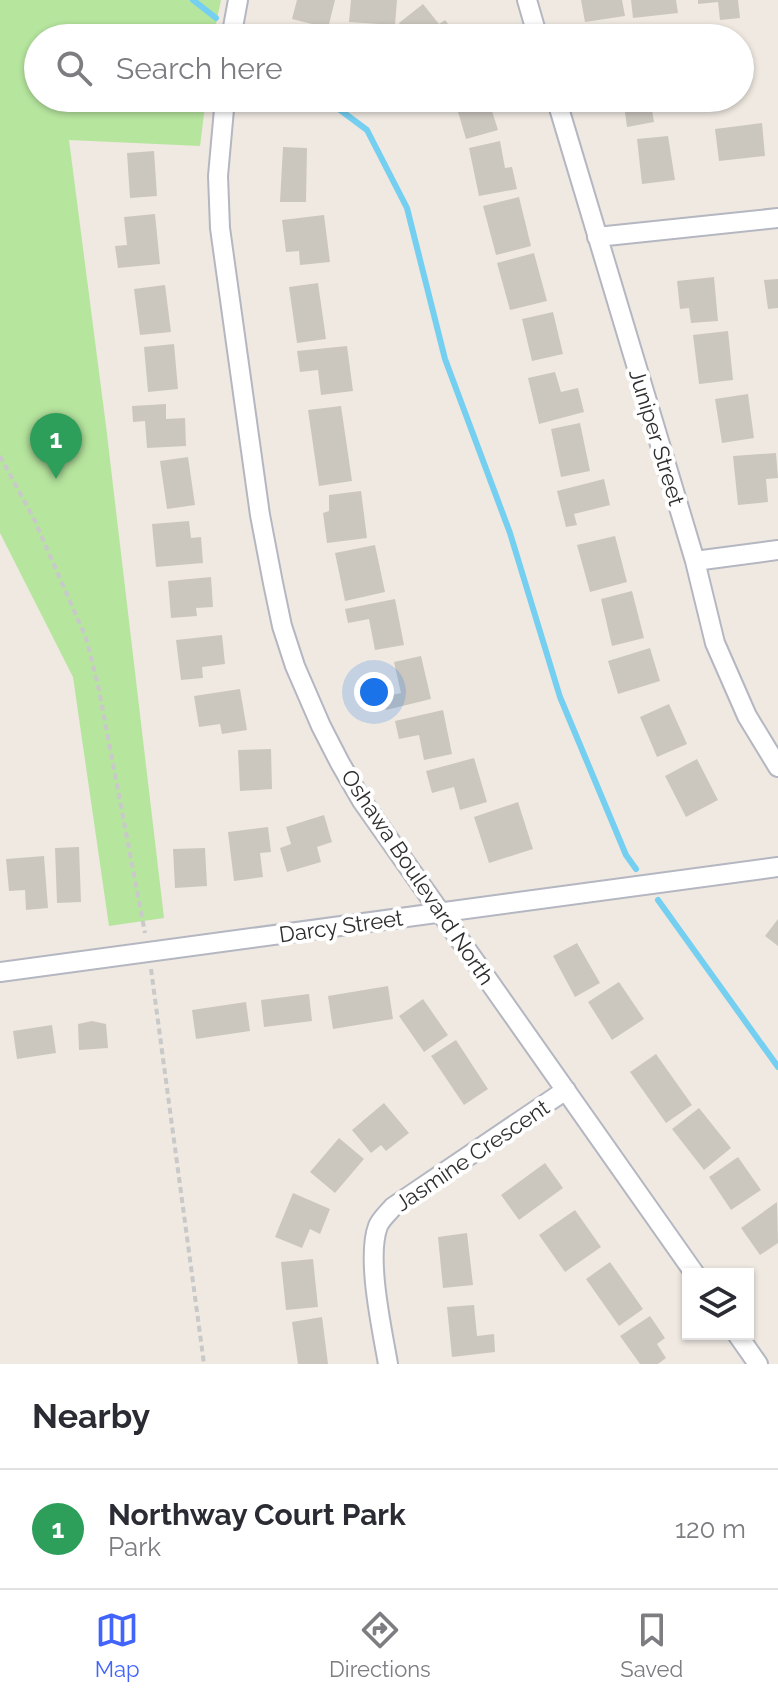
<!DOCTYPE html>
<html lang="en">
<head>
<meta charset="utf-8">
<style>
	:root { --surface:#fff; --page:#f2f2f3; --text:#2b2b33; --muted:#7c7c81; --line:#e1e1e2; --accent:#4264fb }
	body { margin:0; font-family:Raleway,sans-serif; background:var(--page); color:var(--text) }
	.controls { position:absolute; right:24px; bottom:24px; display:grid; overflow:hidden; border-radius:0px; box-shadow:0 2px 6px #0004 }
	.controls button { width:72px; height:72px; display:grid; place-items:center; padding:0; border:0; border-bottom:2px solid var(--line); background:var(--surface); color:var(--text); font:40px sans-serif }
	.you { position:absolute; left:374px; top:692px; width:28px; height:28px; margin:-20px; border:6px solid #fff; border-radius:50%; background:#1a73e8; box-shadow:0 0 0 12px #1a73e833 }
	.badge { display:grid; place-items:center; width:52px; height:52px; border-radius:50%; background:var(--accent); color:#fff; font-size:26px; font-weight:700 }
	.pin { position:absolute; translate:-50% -66px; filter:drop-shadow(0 2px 4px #0008) }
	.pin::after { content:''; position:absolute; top:42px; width:28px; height:24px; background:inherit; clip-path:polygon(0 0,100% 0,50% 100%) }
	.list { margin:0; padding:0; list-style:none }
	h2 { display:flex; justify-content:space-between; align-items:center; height:104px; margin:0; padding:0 32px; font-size:34px }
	h2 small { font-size:26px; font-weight:400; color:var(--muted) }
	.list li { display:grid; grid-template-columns:52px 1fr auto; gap:24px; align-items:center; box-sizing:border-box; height:120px; padding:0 32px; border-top:2px solid var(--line) }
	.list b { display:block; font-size:30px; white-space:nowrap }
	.list p { margin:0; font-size:26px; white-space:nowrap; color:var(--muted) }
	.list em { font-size:26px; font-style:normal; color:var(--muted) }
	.icon { flex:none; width:44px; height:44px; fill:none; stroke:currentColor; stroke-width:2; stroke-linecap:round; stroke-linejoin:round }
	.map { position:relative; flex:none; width:778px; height:1364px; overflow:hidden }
	.search { position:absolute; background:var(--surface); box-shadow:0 2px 6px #0004; left:24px; right:24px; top:24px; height:88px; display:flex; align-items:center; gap:20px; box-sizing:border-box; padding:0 28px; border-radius:44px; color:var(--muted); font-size:30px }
	.sheet { height:224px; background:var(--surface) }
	nav { display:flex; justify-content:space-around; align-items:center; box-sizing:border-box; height:112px; border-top:2px solid var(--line); background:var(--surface); font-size:22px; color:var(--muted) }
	nav a { display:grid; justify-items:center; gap:4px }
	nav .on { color:var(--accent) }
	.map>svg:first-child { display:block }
</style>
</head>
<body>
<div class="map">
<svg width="778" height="1364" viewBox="0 0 778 1364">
	<rect width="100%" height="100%" fill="#efe9e1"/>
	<!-- green -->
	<path fill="#b6e59e" d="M0 0H221L213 38H38V98H206L200 146 69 140 106 426 164 918 109 926 73 677 0 533Z"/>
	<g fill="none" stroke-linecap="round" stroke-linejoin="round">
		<!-- stream -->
		<path stroke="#75cff0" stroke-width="6" d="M193 0 216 18
			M324 98 367 130 407 208 445 359 510 533 560 697 626 855 636 869
			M658 900 778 1067"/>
	</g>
	<!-- building -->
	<path fill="#cbc7bf" d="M297 0H335L328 28 292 19Z
		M351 0H397L395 25 349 22Z
		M581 0H622L625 16 585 22Z
		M631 0H676L678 13 633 18Z
		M698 0H738L740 18 720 20 718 2 698 4Z
		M423 4 439 24 445 20 459 38H411L399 23Z
		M454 98H488L498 130 466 139Z
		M623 98H650L654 122 627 127Z
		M762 123 765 156 719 161 715 129Z
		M668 136 675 180 642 184 637 139Z
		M500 141 505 168 512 167 517 189 479 196 469 148Z
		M283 147 307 148 306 202H280Z
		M154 151 157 196 130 198 127 153Z
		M519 197 531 246 496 255 483 206Z
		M155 214 160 264 118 268 115 246 127 245 124 217Z
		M324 215 330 262 300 265 299 251 286 252 282 220Z
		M534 253 547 301 510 310 497 263Z
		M714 277 718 321 691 323 689 308 680 309 677 281Z
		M778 279V308L768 309 764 280Z
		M318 283 326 339 297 343 289 287Z
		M165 285 171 332 140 335 134 289Z
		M553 312 563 354 532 361 522 319Z
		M728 331 733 380 699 384 693 335Z
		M174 344 178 389 148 392 144 347Z
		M347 346 353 391 321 395 318 370 300 372 297 351Z
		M555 372 561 392 578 388 584 412 539 424 528 378Z
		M748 394 754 438 722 443 715 399Z
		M166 404V419L185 418 186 446 147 448 145 421 133 422 132 406Z
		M341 406 352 481 319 486 308 410Z
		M580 423 590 471 561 477 551 429Z
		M776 453 778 478 766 479 768 502 738 505 733 456Z
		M188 457 195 505 167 509 160 461Z
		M604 479 610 505 574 514 577 525 566 527 557 491Z
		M361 491 367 538 327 543 323 513 329 511V495Z
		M189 521 191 538 201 537 203 563 156 567 152 524Z
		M615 536 627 582 590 592 577 545Z
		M375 545 385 592 345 601 335 553Z
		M211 577 213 607 196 608 197 616 171 618 168 581Z
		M632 591 644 638 612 646 601 599Z
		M395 599 404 645 375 650 369 619 348 623 345 609Z
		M222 635 225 664 202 667 203 678 181 680 176 640Z
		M650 648 660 681 618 694 608 661Z
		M421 656 431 699 386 710 383 697 401 693 394 662Z
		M240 689 247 730 222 734 220 724 199 727 194 696Z
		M669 704 687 744 657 757 640 717Z
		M443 710 452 754 424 760 419 735 399 739 395 721Z
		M271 749 272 789 240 791 238 750Z
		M474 758 487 802 460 810 454 787 432 793 426 771Z
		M697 759 718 800 686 817 665 776Z
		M518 802 533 849 489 863 474 817Z
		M324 815 332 842 317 847 321 862 287 872 280 848 291 844 286 827Z
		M268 827 271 852 260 853 263 877 234 881 228 832Z
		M79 847 81 902 57 903 55 848Z
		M205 848 207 886 175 888 173 849Z
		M44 856 48 908 26 910 25 890 9 891 6 859Z
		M778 919V946L765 936Z
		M577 943 600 983 575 997 553 956Z
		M619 982 644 1019 612 1040 588 1002Z
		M388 986 393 1019 333 1029 328 996Z
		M309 994 312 1021 264 1027 261 1000Z
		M423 999 448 1035 424 1052 399 1016Z
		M246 1002 250 1031 196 1039 192 1010Z
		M92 1021 106 1024 108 1048 79 1050 78 1024Z
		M52 1025 56 1053 17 1059 13 1031Z
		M456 1040 488 1089 464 1105 431 1056Z
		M656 1054 692 1105 666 1123 630 1072Z
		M384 1103 409 1133 386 1151 381 1145 371 1153 352 1130Z
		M699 1108 731 1148 704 1170 672 1129Z
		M339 1138 364 1159 335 1193 310 1172Z
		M738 1157 761 1190 731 1210 709 1177Z
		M545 1163 563 1188 519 1220 501 1195Z
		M293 1193 330 1209 320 1234 310 1229 302 1248 275 1237Z
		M777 1202 778 1243 760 1255 741 1228Z
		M575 1210 601 1247 565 1272 539 1235Z
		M467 1233 473 1285 443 1288 438 1237Z
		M313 1259 318 1307 286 1310 281 1262Z
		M610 1262 643 1309 619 1326 586 1279Z
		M474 1305 477 1336 494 1334 495 1352 452 1357 447 1307Z
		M650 1316 665 1338 657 1344 666 1358 658 1364H640L620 1336Z
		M322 1317 328 1364H298L292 1322Z"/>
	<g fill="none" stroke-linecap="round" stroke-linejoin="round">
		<!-- minor casing -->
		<g stroke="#b4b7c1" stroke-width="22">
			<path id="minor" d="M527 0 538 38
				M231 38 238 0
				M225 98 218 176 220 228 260 515 273 583 282 626 295 666 321 726 340 763 362 801 695 1274
				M556 98 695 561 715 643 747 716 778 767
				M597 237 778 218
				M695 561 778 550
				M0 972 778 867
				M737 1334 758 1364
				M388 1364C382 1329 366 1258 378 1226 381 1219 388 1213 393 1207L566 1090"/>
		</g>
		<!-- path -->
		<path stroke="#c9c9c9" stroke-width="4" stroke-dasharray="6 4" stroke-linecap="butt" d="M0 456 34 519 86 638 98 685 145 933
			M151 969 204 1364"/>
		<!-- minor -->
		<use href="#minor" stroke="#fff" stroke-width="18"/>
	</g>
	<g text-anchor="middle" stroke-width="8" stroke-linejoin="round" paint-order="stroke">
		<!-- street labels -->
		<g font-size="22" fill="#2e2e2e" stroke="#fff">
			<text transform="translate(657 437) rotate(73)" y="8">Juniper Street</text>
			<text transform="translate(418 877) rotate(56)" y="8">Oshawa Boulevard North</text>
			<text transform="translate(341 926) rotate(-8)" y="8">Darcy Street</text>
			<text transform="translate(472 1155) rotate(-34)" y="8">Jasmine Crescent</text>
		</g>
	</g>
</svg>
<div class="controls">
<button><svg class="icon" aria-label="layers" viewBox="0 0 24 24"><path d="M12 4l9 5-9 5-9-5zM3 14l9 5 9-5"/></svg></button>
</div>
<div class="you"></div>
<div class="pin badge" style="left:56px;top:479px;background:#2e9e5b">1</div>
<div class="search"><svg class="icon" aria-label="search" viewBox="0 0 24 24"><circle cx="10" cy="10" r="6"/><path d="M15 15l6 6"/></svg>Search here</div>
</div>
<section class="sheet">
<h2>Nearby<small></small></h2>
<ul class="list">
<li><span class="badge" style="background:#2e9e5b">1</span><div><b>Northway Court Park</b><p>Park</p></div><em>120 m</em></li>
</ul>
</section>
<nav>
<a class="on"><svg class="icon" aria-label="map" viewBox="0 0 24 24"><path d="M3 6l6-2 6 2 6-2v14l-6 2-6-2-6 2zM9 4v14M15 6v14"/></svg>Map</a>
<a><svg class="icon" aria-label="directions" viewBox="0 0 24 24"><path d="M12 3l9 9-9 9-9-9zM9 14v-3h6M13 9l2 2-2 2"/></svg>Directions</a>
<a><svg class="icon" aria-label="saved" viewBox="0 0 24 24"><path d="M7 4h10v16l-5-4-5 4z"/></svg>Saved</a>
</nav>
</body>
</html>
